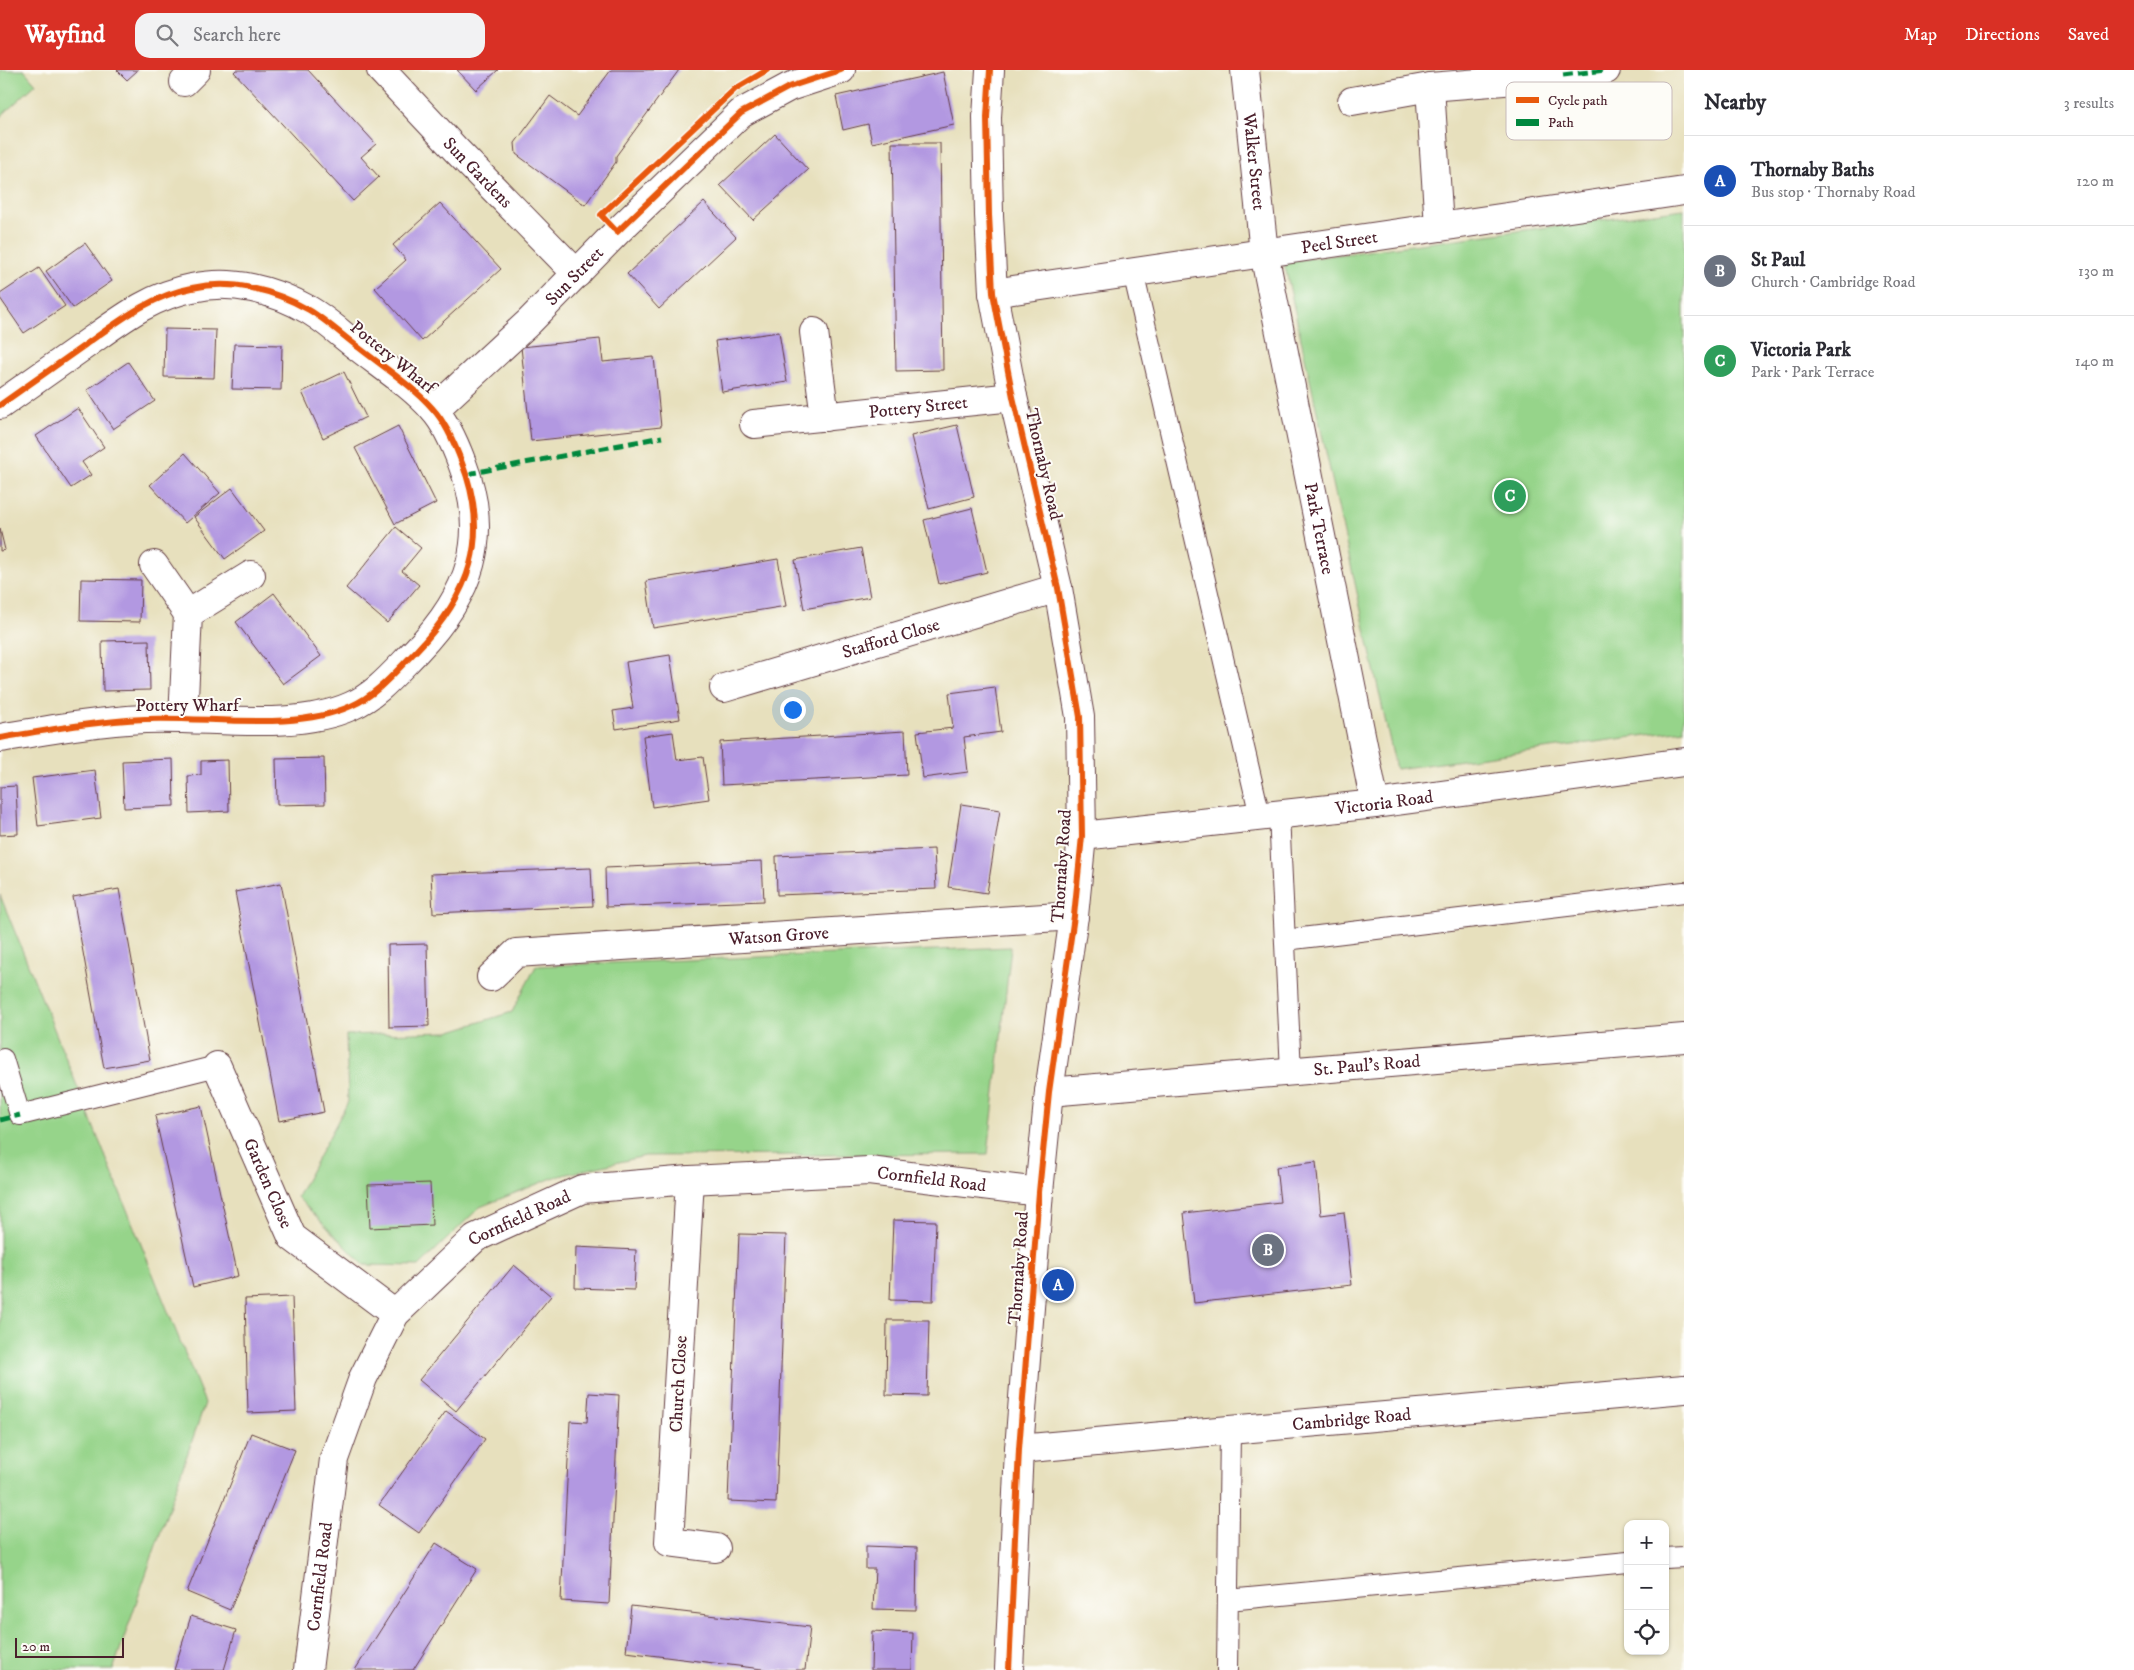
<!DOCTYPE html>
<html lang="en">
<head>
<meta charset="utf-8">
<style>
	:root { --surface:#fff; --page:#f2f2f3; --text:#2b2b33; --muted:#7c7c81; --line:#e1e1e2; --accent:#d93025 }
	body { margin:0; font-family:"IM FELL DW Pica",serif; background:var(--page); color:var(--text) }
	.controls { position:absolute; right:15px; bottom:15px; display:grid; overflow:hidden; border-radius:10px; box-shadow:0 1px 4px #0004 }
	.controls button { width:45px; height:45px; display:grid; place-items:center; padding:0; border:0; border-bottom:1px solid var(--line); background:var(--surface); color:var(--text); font:25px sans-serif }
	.scale { position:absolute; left:15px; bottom:12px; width:109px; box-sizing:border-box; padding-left:5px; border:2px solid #4a1f2b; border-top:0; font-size:14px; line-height:18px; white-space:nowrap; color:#4a1f2b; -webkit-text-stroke:4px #fdfcf7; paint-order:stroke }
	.you { position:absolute; left:792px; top:639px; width:18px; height:18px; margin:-12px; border:4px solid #fff; border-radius:50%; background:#1a73e8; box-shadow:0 0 0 8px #1a73e833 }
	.badge { display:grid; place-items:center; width:32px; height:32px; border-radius:50%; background:var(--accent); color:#fff; font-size:16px; font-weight:700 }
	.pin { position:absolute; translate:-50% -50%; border:2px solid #fff; box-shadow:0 1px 5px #0006 }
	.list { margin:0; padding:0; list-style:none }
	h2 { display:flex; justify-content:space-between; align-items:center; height:65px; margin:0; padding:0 20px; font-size:21px }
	h2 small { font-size:16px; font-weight:400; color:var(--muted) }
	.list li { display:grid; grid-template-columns:32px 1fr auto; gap:15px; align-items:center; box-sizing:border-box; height:90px; padding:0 20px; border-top:1px solid var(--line) }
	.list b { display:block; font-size:19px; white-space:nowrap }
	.list p { margin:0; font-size:16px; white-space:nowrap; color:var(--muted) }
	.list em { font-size:16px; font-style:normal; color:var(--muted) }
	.icon { flex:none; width:28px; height:28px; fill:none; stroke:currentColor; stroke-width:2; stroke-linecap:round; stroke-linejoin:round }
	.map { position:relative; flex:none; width:1684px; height:1600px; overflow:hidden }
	header { display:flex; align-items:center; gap:30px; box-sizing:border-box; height:70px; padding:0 25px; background:var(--accent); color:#fff }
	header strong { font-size:24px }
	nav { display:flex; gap:28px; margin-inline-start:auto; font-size:18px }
	.search { width:350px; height:45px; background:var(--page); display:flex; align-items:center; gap:12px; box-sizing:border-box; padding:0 18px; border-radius:15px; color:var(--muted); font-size:19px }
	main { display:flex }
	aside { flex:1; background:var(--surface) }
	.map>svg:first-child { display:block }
</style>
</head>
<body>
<header>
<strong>Wayfind</strong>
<div class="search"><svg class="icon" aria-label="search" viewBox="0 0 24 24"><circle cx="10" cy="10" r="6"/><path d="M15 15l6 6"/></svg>Search here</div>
<nav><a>Map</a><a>Directions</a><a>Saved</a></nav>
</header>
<main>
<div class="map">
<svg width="1684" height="1600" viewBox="0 0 1684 1600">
	<rect width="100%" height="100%" fill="#fdfcf7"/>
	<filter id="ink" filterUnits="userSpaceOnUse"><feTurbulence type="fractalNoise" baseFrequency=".02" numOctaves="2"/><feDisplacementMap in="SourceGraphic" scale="10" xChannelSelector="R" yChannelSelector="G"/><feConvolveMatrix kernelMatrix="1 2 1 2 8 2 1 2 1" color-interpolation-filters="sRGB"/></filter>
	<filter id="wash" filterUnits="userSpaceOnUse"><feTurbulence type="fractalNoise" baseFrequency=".0096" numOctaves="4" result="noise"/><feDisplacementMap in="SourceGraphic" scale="20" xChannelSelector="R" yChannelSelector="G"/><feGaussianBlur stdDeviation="1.12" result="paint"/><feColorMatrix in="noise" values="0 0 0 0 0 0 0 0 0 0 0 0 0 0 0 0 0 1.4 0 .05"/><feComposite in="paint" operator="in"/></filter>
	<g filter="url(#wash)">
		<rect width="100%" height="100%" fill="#e7e0bd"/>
		<!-- green -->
		<path fill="#96d48a" stroke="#707a5a" d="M0 0H24L36 14 0 47Z
			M1684 139V660L1396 699 1284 192Z
			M0 825 205 1333 113 1600H0Z
			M1011 877 988 1084 645 1086 555 1107 480 1137 419 1196 364 1195 297 1127 348 1032 346 965 448 962 512 942 536 896Z"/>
		<g id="blocks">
			<!-- building -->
			<path fill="#b298e1" d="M117 0H138L127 10Z
				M236 0H308L376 74 361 87 379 107 353 131 234 2Z
				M457 0H498L476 20Z
				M611 0H679L616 86V92L585 135 516 84 515 73 550 26 577 46Z
				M943 2 954 55 872 73 868 54 843 60 836 26Z
				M775 64 808 100 753 150 720 115Z
				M892 73H940L943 300 896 301Z
				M704 132 736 167 659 239 627 204Z
				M440 133 501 199 422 271 375 218 406 190 393 175Z
				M85 173 112 211 73 238 46 201Z
				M39 198 65 236 24 263 0 228V224Z
				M165 259 216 260 214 308 164 307Z
				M779 262 787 312 722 322 715 271Z
				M600 269 603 292 654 287 661 357 531 371 521 277Z
				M234 274 282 275 281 320 232 319Z
				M128 292 155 331 113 359 87 320Z
				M344 302 366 347 323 368 302 322Z
				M78 338 104 377 82 392 91 405 71 418 36 366Z
				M957 355 974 427 929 439 911 366Z
				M398 356 436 433 395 454 355 378Z
				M185 383 220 423 185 453 150 415Z
				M232 418 264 461 225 489 194 447Z
				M972 438 987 502 939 514 924 450Z
				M396 457 421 478 402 501 419 515 387 553 346 518Z
				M0 459 5 480 0 481Z
				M861 478 870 527 804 539 795 490Z
				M778 489 786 536 653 558 646 511Z
				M81 509 141 510 140 552 80 551Z
				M274 523 321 586 283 614 236 552Z
				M149 570 150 620 103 621 102 571Z
				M670 585 680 649 616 659 613 641 633 638 626 592Z
				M995 617 1001 662 964 667 968 702 923 708 917 662 953 658 949 623Z
				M905 661 907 705 722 715 720 672Z
				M673 662 677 690 703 687 709 729 652 737 643 666Z
				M324 688 325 734 277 735 276 689Z
				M173 689 174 736 124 738 122 691Z
				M228 690 229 741 189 743 188 706 201 705V691Z
				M95 700 101 748 38 756 32 708Z
				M16 716 18 764 0 765V717Z
				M961 734 1000 740 987 823 948 817Z
				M934 779 936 819 777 825 776 786Z
				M762 791 764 831 606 837 605 798Z
				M591 798 593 836 433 843 431 804Z
				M281 813 324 1042 279 1051 235 822Z
				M119 819 150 990 104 998 73 827Z
				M427 874 429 956 389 957 388 875Z
				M201 1036 238 1206 193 1217 155 1046Z
				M1316 1092 1321 1145 1344 1142 1352 1215 1194 1233 1184 1143 1280 1132 1276 1097Z
				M430 1113 432 1155 370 1158 368 1115Z
				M893 1150 936 1151 933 1231 890 1230Z
				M739 1164 786 1165 776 1433 728 1431Z
				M576 1177 636 1180 634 1220 575 1218Z
				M514 1195 551 1226 456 1341 419 1310Z
				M292 1227 296 1341 248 1343 245 1229Z
				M887 1250H929L927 1326 886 1325Z
				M589 1323 619 1325 609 1534 561 1531 570 1351 587 1352Z
				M446 1341 485 1369 419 1463 379 1435Z
				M251 1363 295 1380 230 1540 187 1522Z
				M436 1473 477 1499 413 1600H355Z
				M866 1476 917 1478 916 1540 873 1539 875 1499H866Z
				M631 1536 810 1557 805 1600H770L626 1582Z
				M191 1546 236 1560 224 1600H174Z
				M872 1561 913 1563 912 1600H871Z"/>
		</g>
	</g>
	<g filter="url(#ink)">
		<use href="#blocks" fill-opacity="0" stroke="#623c41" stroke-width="1"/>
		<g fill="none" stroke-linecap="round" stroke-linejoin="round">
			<!-- lane casing -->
			<g stroke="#623c41" stroke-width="22">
				<path id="lane" d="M1133 202 1260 746
					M1279 744 1291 1002
					M1285 870 1684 822
					M3 989 20 1045 217 996
					M1665 1488 1684 1487
					M1228 1530 1628 1492
					M1227 1600 1230 1359"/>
			</g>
			<!-- street casing -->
			<g stroke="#623c41" stroke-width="30">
				<g id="street">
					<path id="s1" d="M381 0 457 81 577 204"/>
					<path id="s2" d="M1245 0 1264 183 1375 734"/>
					<path d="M184 12 196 0"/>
					<path d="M1430 17 1439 157"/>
					<path d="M1352 31 1430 17 1578 5 1606 0"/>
					<path id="s3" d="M993 223 1684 121"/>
					<path d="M814 262 825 347"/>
					<path d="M0 335C28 315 57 295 85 275 119 251 150 226 192 218 232 209 274 220 309 240 326 250 342 265 358 277 382 296 413 316 433 339 445 352 456 377 462 393 491 468 470 525 416 581 396 601 377 625 351 636 293 662 209 646 145 649 97 651 48 660 0 668"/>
					<path id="s4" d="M434 340 529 252 617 162 741 43 789 17 841 0"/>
					<path id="s5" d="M754 354 1013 327"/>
					<path d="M154 495 188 544"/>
					<path id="s6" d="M724 618 1058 518"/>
					<path d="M183 649 188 544 251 505"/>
					<path id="s7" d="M1082 766 1375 734 1684 692"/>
					<path id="s8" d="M491 907 516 883 1074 846"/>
					<path id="s9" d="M217 996 292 1167 395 1244"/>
					<path id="s10" d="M1049 1022 1684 968"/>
					<path d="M690 1110 669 1472 716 1478"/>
					<path id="s11" d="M1019 1379 1684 1319"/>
					<path id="s12" d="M308 1600 334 1389 363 1308 395 1244 475 1168 582 1119 690 1110 869 1101 1039 1122"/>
				</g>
			</g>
			<!-- secondary casing -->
			<g stroke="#623c41" stroke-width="30">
				<path id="secondary" d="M990 0 987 47 989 145 993 223 1013 327 1058 518 1080 647 1082 766 1074 846 1049 1022 1039 1122 1019 1379 1009 1600"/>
			</g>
			<!-- lane -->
			<use href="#lane" stroke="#fff" stroke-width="20"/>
			<!-- street -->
			<use href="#street" stroke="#fff" stroke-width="28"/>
			<!-- secondary -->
			<use href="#secondary" stroke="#fff" stroke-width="28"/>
			<!-- quiet -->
			<path stroke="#00873e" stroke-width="5" stroke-dasharray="10 5" stroke-linecap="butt" d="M1563 5 1606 0
				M467 404 662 367
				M0 1050 20 1045"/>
			<!-- cycleway casing -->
			<g stroke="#fdfcf7" stroke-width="9">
				<path id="cycleway" d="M767 0 735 19 601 145 617 162 741 43 789 17 841 0
					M990 0 987 47 989 145 993 223 1013 327 1058 518 1080 647 1082 766 1074 846 1049 1022 1039 1122 1019 1379 1009 1600
					M0 335C28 315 57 295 85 275 119 251 150 226 192 218 232 209 274 220 309 240 326 250 342 265 358 277 382 296 413 316 433 339 445 352 456 377 462 393 491 468 470 525 416 581 396 601 377 625 351 636 293 662 209 646 145 649 97 651 48 660 0 668"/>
			</g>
			<!-- cycleway -->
			<use href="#cycleway" stroke="#e8590c" stroke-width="6"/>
		</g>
	</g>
	<g text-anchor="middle" stroke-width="4" stroke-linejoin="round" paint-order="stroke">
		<!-- street labels -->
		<g font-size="18" fill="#4a1f2b" stroke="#fdfcf7">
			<text dy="6" stroke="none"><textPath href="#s2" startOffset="92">Walker Street</textPath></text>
			<text dy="6" stroke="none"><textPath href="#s1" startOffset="141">Sun Gardens</textPath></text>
			<text dy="6" stroke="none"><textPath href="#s3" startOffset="350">Peel Street</textPath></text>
			<text dy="6" stroke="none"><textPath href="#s4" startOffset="194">Sun Street</textPath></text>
			<text transform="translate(393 287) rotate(39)" y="6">Pottery Wharf</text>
			<text dy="6" stroke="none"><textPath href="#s5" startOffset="165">Pottery Street</textPath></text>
			<text transform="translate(1044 394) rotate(77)" y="6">Thornaby Road</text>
			<text dy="6" stroke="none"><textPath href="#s2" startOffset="465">Park Terrace</textPath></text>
			<text dy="6" stroke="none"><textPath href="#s6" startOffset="174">Stafford Close</textPath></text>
			<text x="187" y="641">Pottery Wharf</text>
			<text dy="6" stroke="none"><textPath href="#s7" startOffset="304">Victoria Road</textPath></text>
			<text transform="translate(1061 796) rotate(-86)" y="6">Thornaby Road</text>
			<text dy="6" stroke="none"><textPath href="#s8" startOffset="298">Watson Grove</textPath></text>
			<text dy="6" stroke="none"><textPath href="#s10" startOffset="319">St. Paul's Road</textPath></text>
			<text dy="6" stroke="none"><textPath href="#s12" startOffset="949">Cornfield Road</textPath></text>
			<text dy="6" stroke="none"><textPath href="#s9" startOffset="128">Garden Close</textPath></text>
			<text dy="6" stroke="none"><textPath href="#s12" startOffset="529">Cornfield Road</textPath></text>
			<text transform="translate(1018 1198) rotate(-86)" y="6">Thornaby Road</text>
			<text transform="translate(678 1314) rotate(-87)" y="6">Church Close</text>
			<text dy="6" stroke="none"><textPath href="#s11" startOffset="334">Cambridge Road</textPath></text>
			<text dy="6" stroke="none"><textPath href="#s12" startOffset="94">Cornfield Road</textPath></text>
		</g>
	</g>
	<!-- legend -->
	<rect x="1506" y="12" width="166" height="58" rx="8" fill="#fdfcf7" stroke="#c7baba" stroke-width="1"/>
	<rect x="1516" y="27" width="23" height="6" fill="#e8590c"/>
	<rect x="1516" y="49" width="23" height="7" fill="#00873e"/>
	<g font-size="14" fill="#4a1f2b">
		<text x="1548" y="35">Cycle path</text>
		<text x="1548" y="57">Path</text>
	</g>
</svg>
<div class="controls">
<button>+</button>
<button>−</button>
<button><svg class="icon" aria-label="locate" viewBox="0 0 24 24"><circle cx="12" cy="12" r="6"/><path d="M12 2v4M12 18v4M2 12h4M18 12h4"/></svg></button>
</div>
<div class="scale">20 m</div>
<div class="you"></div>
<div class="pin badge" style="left:1058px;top:1215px;background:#1a4fb4">A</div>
<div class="pin badge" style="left:1268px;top:1180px;background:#6b7280">B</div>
<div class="pin badge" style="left:1510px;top:426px;background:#2e9e5b">C</div>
</div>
<aside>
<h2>Nearby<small>3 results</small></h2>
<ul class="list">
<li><span class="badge" style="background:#1a4fb4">A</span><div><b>Thornaby Baths</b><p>Bus stop · Thornaby Road</p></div><em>120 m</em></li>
<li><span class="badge" style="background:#6b7280">B</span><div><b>St Paul</b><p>Church · Cambridge Road</p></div><em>130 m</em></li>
<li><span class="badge" style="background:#2e9e5b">C</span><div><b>Victoria Park</b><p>Park · Park Terrace</p></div><em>140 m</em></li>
</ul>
</aside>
</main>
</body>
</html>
